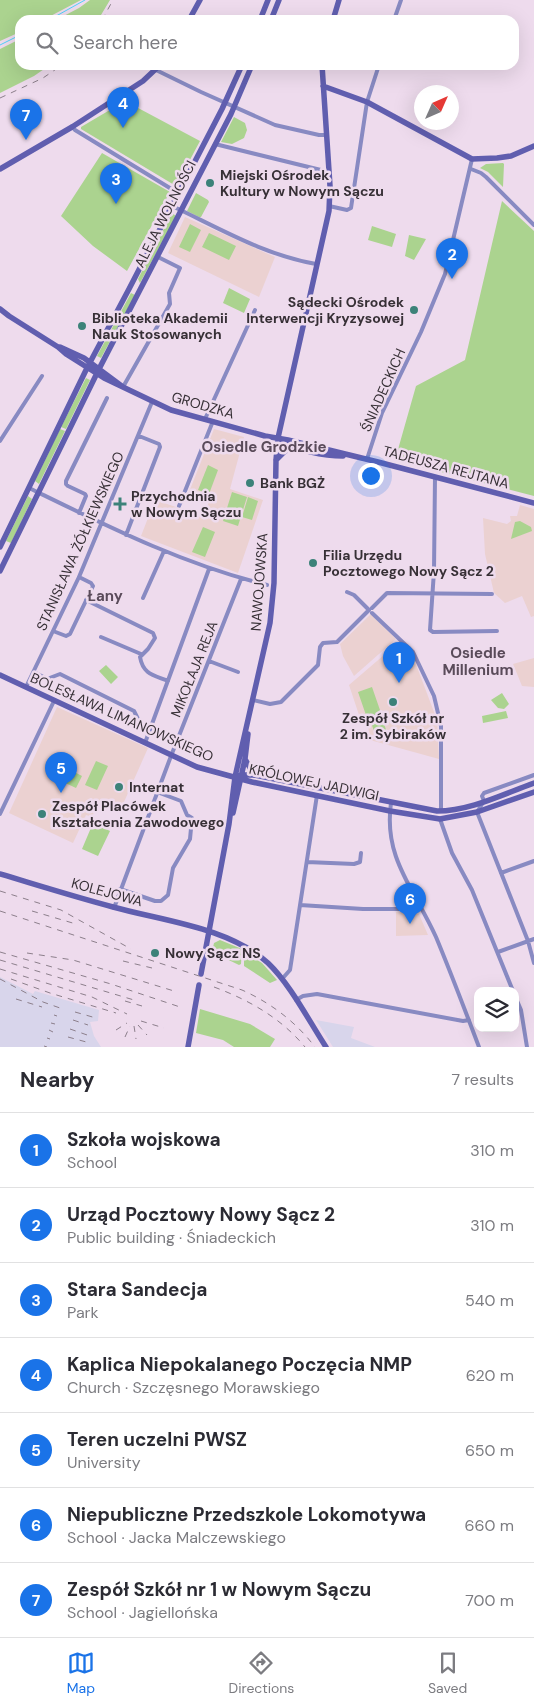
<!DOCTYPE html>
<html lang="en">
<head>
<meta charset="utf-8">
<style>
	:root { --surface:#fff; --page:#f7f7f7; --text:#2b2b33; --muted:#7c7c81; --line:#e1e1e2; --accent:#1a73e8 }
	body { margin:0; font-family:"DM Sans",sans-serif; background:var(--page); color:var(--text) }
	.controls { position:absolute; right:15px; bottom:15px; display:grid; overflow:hidden; border-radius:10px; box-shadow:0 5px 20px #0002 }
	.controls button { width:45px; height:45px; display:grid; place-items:center; padding:0; border:0; border-bottom:1px solid var(--line); background:var(--surface); color:var(--text); font:25px sans-serif }
	.compass { position:absolute; left:414px; top:85px; width:45px; height:45px; border-radius:50%; background:var(--surface); box-shadow:0 5px 20px #0002; rotate:45deg }
	.you { position:absolute; left:370px; top:475px; width:18px; height:18px; margin:-12px; border:4px solid #fff; border-radius:50%; background:#1a73e8; box-shadow:0 0 0 8px #1a73e833 }
	.badge { display:grid; place-items:center; width:32px; height:32px; border-radius:50%; background:var(--accent); color:#fff; font-size:16px; font-weight:700 }
	.pin { position:absolute; translate:-50% -41px; filter:drop-shadow(0 1px 2px #0008) }
	.pin::after { content:''; position:absolute; top:26px; width:18px; height:15px; background:inherit; clip-path:polygon(0 0,100% 0,50% 100%) }
	.list { margin:0; padding:0; list-style:none }
	h2 { display:flex; justify-content:space-between; align-items:center; height:65px; margin:0; padding:0 20px; font-size:21px }
	h2 small { font-size:16px; font-weight:400; color:var(--muted) }
	.list li { display:grid; grid-template-columns:32px 1fr auto; gap:15px; align-items:center; box-sizing:border-box; height:75px; padding:0 20px; border-top:1px solid var(--line) }
	.list b { display:block; font-size:19px; white-space:nowrap }
	.list p { margin:0; font-size:16px; white-space:nowrap; color:var(--muted) }
	.list em { font-size:16px; font-style:normal; color:var(--muted) }
	.icon { flex:none; width:28px; height:28px; fill:none; stroke:currentColor; stroke-width:2; stroke-linecap:round; stroke-linejoin:round }
	.map { position:relative; flex:none; width:534px; height:1047px; overflow:hidden }
	.search { position:absolute; background:var(--surface); box-shadow:0 5px 20px #0002; left:15px; right:15px; top:15px; height:55px; display:flex; align-items:center; gap:12px; box-sizing:border-box; padding:0 18px; border-radius:15px; color:var(--muted); font-size:19px }
	.sheet { height:590px; background:var(--surface) }
	nav { display:flex; justify-content:space-around; align-items:center; box-sizing:border-box; height:70px; border-top:1px solid var(--line); background:var(--surface); font-size:14px; color:var(--muted) }
	nav a { display:grid; justify-items:center; gap:2px }
	nav .on { color:var(--accent) }
	.map>svg:first-child { display:block }
</style>
</head>
<body>
<div class="map">
<svg width="534" height="1047" viewBox="0 0 534 1047">
	<rect width="100%" height="100%" fill="#eedbed"/>
	<!-- industrial -->
	<path fill="#d8d5eb" d="M0 977 33 994 35 991 99 1010 98 1021 90 1022 94 1036 101 1047H0Z
		M316 1020 354 1027 351 1038 375 1047H333Z"/>
	<!-- education -->
	<path fill="#ebd1d1" d="M185 217 275 257 259 297 168 253Z
		M214 429 244 437 230 489 263 500 238 573 141 536 155 500 176 507 203 518 209 502 189 492Z
		M520 505 534 509V616L531 617 522 596 505 603 494 593 485 554 483 518 507 524 511 521 510 516H517Z
		M371 614 396 639 354 676 343 656 340 644Z
		M398 643 414 659 437 720 439 759 370 740 368 725 361 721 349 685Z
		M534 658V687L522 686 513 664Z
		M57 707 148 748 120 811 99 801 92 817 86 815 73 843 9 813Z
		M396 912 419 914 428 935 396 936Z"/>
	<!-- green -->
	<path fill="#abd38f" d="M0 0H81L43 20H20V32L0 41Z
		M90 0H110L98 20H56L79 8Z
		M20 39V65H50L34 76 0 93V49Z
		M125 101 200 141 176 186 81 129V127Z
		M234 117 245 123 247 130 244 138 232 144 221 142Z
		M102 153 170 192 127 271 93 246 61 216Z
		M503 163 504 164 503 187 488 172 480 168 486 164Z
		M196 193 208 200 209 202 201 217H199L187 211Z
		M502 201 534 231V496L395 460 416 386 465 360Z
		M172 213 176 216 140 283 138 279Z
		M190 224 201 230 190 252 179 247Z
		M372 226 396 234 392 247 368 240Z
		M209 233 236 246 229 260 202 247Z
		M409 235 426 239 414 260 405 256Z
		M229 288 250 299 244 313 223 303Z
		M131 293 135 295 101 358 97 356Z
		M86 378 90 380 66 429 61 427Z
		M60 429 65 431 39 484 35 481Z
		M208 465 218 470 209 494 198 490Z
		M232 492 247 497 238 526 223 521Z
		M28 496 32 499 11 543 6 541Z
		M248 497 258 501 252 520 242 517Z
		M520 521 531 527 532 531 511 539 515 522Z
		M203 527 215 532 205 557 192 552Z
		M106 665 118 677 111 684 99 671Z
		M372 687 381 713 367 718 358 692Z
		M502 693 509 704 504 709 498 708 491 700Z
		M506 711 508 718 483 723 482 716Z
		M381 716 388 735 377 739 370 720Z
		M96 761 108 766 97 790 85 785Z
		M67 768 82 776 76 788 61 781Z
		M93 823 110 831 98 856 82 849Z
		M220 940 242 949 241 964 239 965 212 952 214 943Z
		M244 952 262 963 277 980 270 983 244 966Z
		M200 1009 250 1024 275 1039 270 1047H234L223 1040 196 1033Z"/>
	<g fill="none" stroke-linecap="round" stroke-linejoin="round">
		<!-- stream -->
		<path stroke="#50d1fa" stroke-width="1" d="M49 20 85 0
			M0 45 20 35"/>
		<!-- street -->
		<path stroke="#888ac2" stroke-width="4" d="M394 20 401 0
			M156 70 201 92 275 125 319 135H327
			M72 126 75 130 178 193
			M215 144 329 172
			M471 169 481 173 486 177 534 225
			M172 206C219 228 264 255 316 264
			M329 206 347 210 351 208 367 102 379 65
			M123 387 170 304 169 293 180 268 158 257
			M205 419 255 310
			M0 441 42 376
			M367 459 382 413 421 332 445 274 472 159
			M435 477 434 571 430 630 433 632 497 631
			M29 488C107 526 182 564 267 585
			M179 506 213 421
			M79 513 86 496 85 494 68 486 66 484V481L107 398
			M126 535 160 447 159 444 139 436
			M143 598 164 551
			M86 600 153 633 155 638 148 649 140 657C143 674 153 675 168 681
			M372 608 387 593 492 594
			M372 613 413 652 434 696 441 726V811
			M53 631 66 636 70 634 93 586 91 583 79 577
			M101 637 141 654
			M209 661 238 672
			M34 672 47 679 60 674 134 711 139 721 151 727
			M26 687 79 577 152 402
			M253 700 270 704 281 702 318 665 320 647 323 643 337 642 369 610 354 595 347 592
			M145 743 209 569
			M534 775 484 793 482 796 484 801 477 812 528 941 534 963
			M391 803C383 858 415 890 436 937 451 973 465 1010 479 1047
			M0 814 54 701
			M440 819 452 853 472 890 513 991
			M307 862 354 864 360 862 361 853
			M501 873 534 861
			M120 889 155 901H161L168 895 173 868 190 839 192 818 187 815 181 801 157 792
			M300 905 363 909H421
			M114 908 171 756 241 579
			M498 952 534 939
			M282 979 290 970 317 795
			M515 996 521 1010 527 1047
			M296 1000 303 996 317 994 463 1021 469 1020"/>
		<!-- secondary -->
		<path stroke="#605eaf" stroke-width="5.5" d="M189 20 200 0
			M260 20 268 0
			M271 20 279 0
			M333 20 339 0
			M323 86 367 102 472 159 497 158 511 156 534 146
			M0 169 72 127 143 81 160 65
			M0 309 9 316 58 347 66 354 104 378 171 410 265 436 288 440 378 462 534 503
			M60 347 84 358 123 387
			M280 440C294 450 325 456 343 456
			M276 460 284 452 293 446
			M0 547 87 368 129 289 222 109 242 65
			M0 571 99 369 231 114 252 65
			M0 675 197 767 252 782 390 811 440 819 477 812 534 792
			M245 759 254 775
			M235 777 242 775H254L437 811C470 811 503 794 534 783
			M233 813 245 759 248 734
			M0 874C37 885 75 897 113 907 163 921 228 927 268 963 290 984 309 1021 326 1047
			M201 974 229 824 235 777 270 623 274 583 276 460 278 438 329 211 330 186 322 65
			M188 1047 199 985"/>
		<!-- rail -->
		<path stroke="#8c7f8b" stroke-width="1" stroke-dasharray="6 6" stroke-linecap="butt" d="M102 20 113 0
			M0 98 43 78 62 65
			M0 891 61 910 131 949
			M0 911 242 990C271 1003 296 1022 315 1047
			M32 911 76 924
			M0 952 111 984 180 1007
			M27 953 73 960 174 991
			M0 960 134 1000
			M123 961 152 968
			M0 969 92 997 127 1014
			M0 979 43 1002 60 1008
			M11 979 50 993 116 1013
			M214 987C249 1000 281 1018 305 1047
			M16 999 42 1007
			M125 1001 142 1006
			M75 1012 96 1018
			M54 1015 57 1016
			M73 1020 88 1025
			M141 1021 164 1028
			M51 1023 55 1024
			M138 1025 147 1035
			M134 1026 136 1039
			M70 1029 90 1036
			M49 1030 53 1032
			M116 1030 127 1023
			M68 1037 90 1043
			M125 1037 130 1026
			M47 1038 50 1039
			M44 1046 47 1047"/>
	</g>
	<!-- markers -->
	<g fill="#3c8279" stroke="#eedbed" stroke-width="2">
		<circle cx="210" cy="183" r="5"/>
		<circle cx="414" cy="310" r="5"/>
		<circle cx="82" cy="326" r="5"/>
		<circle cx="250" cy="483" r="5"/>
		<path d="M117.5 496.5h5v5h5v5h-5v5h-5v-5h-5v-5h5z"/>
		<circle cx="313" cy="563" r="5"/>
		<circle cx="393" cy="702" r="5"/>
		<circle cx="119" cy="787" r="5"/>
		<circle cx="42" cy="814" r="5"/>
		<circle cx="155" cy="953" r="5"/>
	</g>
	<g text-anchor="middle" stroke-width="5" stroke-linejoin="round" paint-order="stroke">
		<!-- poi labels -->
		<g font-size="14" font-weight="bold" fill="#373036" stroke="#eedbed" text-anchor="start">
			<text x="220" y="180">Miejski Ośrodek<tspan x="220" dy="16">Kultury w Nowym Sączu</tspan></text>
			<text x="404" y="307" text-anchor="end">Sądecki Ośrodek<tspan x="404" dy="16">Interwencji Kryzysowej</tspan></text>
			<text x="92" y="323">Biblioteka Akademii<tspan x="92" dy="16">Nauk Stosowanych</tspan></text>
			<text x="260" y="488">Bank BGŻ</text>
			<text x="131" y="501">Przychodnia<tspan x="131" dy="16">w Nowym Sączu</tspan></text>
			<text x="323" y="560">Filia Urzędu<tspan x="323" dy="16">Pocztowego Nowy Sącz 2</tspan></text>
			<text x="393" y="723" text-anchor="middle">Zespół Szkół nr<tspan x="393" dy="16">2 im. Sybiraków</tspan></text>
			<text x="129" y="792">Internat</text>
			<text x="52" y="811">Zespół Placówek<tspan x="52" dy="16">Kształcenia Zawodowego</tspan></text>
			<text x="165" y="958">Nowy Sącz NS</text>
		</g>
		<!-- street labels -->
		<g font-size="14" fill="#373036" stroke="#eedbed">
			<text transform="translate(165 214) rotate(-63)" y="5">ALEJA WOLNOŚCI</text>
			<text transform="translate(383 390) rotate(-66)" y="5">ŚNIADECKICH</text>
			<text transform="translate(203 405) rotate(16)" y="5">GRODZKA</text>
			<text transform="translate(446 467) rotate(15)" y="5">TADEUSZA REJTANA</text>
			<text transform="translate(80 541) rotate(-66)" y="5">STANISŁAWA ŻÓŁKIEWSKIEGO</text>
			<text transform="translate(259 582) rotate(-86)" y="5">NAWOJOWSKA</text>
			<text transform="translate(194 669) rotate(-68)" y="5">MIKOŁAJA REJA</text>
			<text transform="translate(122 717) rotate(24)" y="5">BOLESŁAWA LIMANOWSKIEGO</text>
			<text transform="translate(314 782) rotate(12)" y="5">KRÓLOWEJ JADWIGI</text>
			<text transform="translate(107 892) rotate(15)" y="5">KOLEJOWA</text>
		</g>
		<!-- neighbourhood labels -->
		<g font-size="15" font-weight="bold" fill="#5a4b5a" stroke="#eedbed">
			<text x="264" y="452">Osiedle Grodzkie</text>
			<text x="105" y="601">Łany</text>
			<text x="478" y="658">Osiedle<tspan x="478" dy="17">Millenium</tspan></text>
		</g>
	</g>
</svg>
<div class="controls">
<button><svg class="icon" aria-label="layers" viewBox="0 0 24 24"><path d="M12 4l9 5-9 5-9-5zM3 14l9 5 9-5"/></svg></button>
</div>
<svg class="compass" viewBox="-18 -18 36 36"><path d="M0-13l5 13h-10z" fill="#e53935"/><path d="M0 13l5-13h-10z" fill="#7c7c81"/></svg>
<div class="you"></div>
<div class="pin badge" style="left:399px;top:683px">1</div>
<div class="pin badge" style="left:452px;top:279px">2</div>
<div class="pin badge" style="left:116px;top:204px">3</div>
<div class="pin badge" style="left:123px;top:128px">4</div>
<div class="pin badge" style="left:61px;top:793px">5</div>
<div class="pin badge" style="left:410px;top:924px">6</div>
<div class="pin badge" style="left:26px;top:140px">7</div>
<div class="search"><svg class="icon" aria-label="search" viewBox="0 0 24 24"><circle cx="10" cy="10" r="6"/><path d="M15 15l6 6"/></svg>Search here</div>
</div>
<section class="sheet">
<h2>Nearby<small>7 results</small></h2>
<ul class="list">
<li><span class="badge">1</span><div><b>Szkoła wojskowa</b><p>School</p></div><em>310 m</em></li>
<li><span class="badge">2</span><div><b>Urząd Pocztowy Nowy Sącz 2</b><p>Public building · Śniadeckich</p></div><em>310 m</em></li>
<li><span class="badge">3</span><div><b>Stara Sandecja</b><p>Park</p></div><em>540 m</em></li>
<li><span class="badge">4</span><div><b>Kaplica Niepokalanego Poczęcia NMP</b><p>Church · Szczęsnego Morawskiego</p></div><em>620 m</em></li>
<li><span class="badge">5</span><div><b>Teren uczelni PWSZ</b><p>University</p></div><em>650 m</em></li>
<li><span class="badge">6</span><div><b>Niepubliczne Przedszkole Lokomotywa</b><p>School · Jacka Malczewskiego</p></div><em>660 m</em></li>
<li><span class="badge">7</span><div><b>Zespół Szkół nr 1 w Nowym Sączu</b><p>School · Jagiellońska</p></div><em>700 m</em></li>
</ul>
</section>
<nav>
<a class="on"><svg class="icon" aria-label="map" viewBox="0 0 24 24"><path d="M3 6l6-2 6 2 6-2v14l-6 2-6-2-6 2zM9 4v14M15 6v14"/></svg>Map</a>
<a><svg class="icon" aria-label="directions" viewBox="0 0 24 24"><path d="M12 3l9 9-9 9-9-9zM9 14v-3h6M13 9l2 2-2 2"/></svg>Directions</a>
<a><svg class="icon" aria-label="saved" viewBox="0 0 24 24"><path d="M7 4h10v16l-5-4-5 4z"/></svg>Saved</a>
</nav>
</body>
</html>
